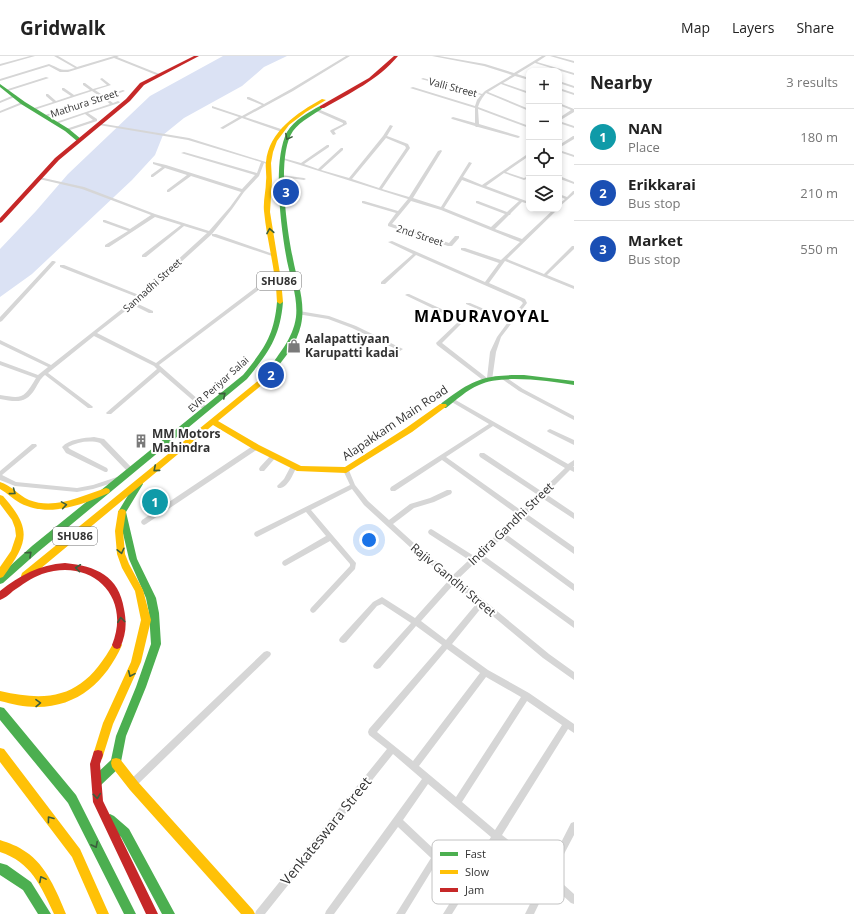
<!DOCTYPE html>
<html lang="en">
<head>
<meta charset="utf-8">
<style>
	:root { --surface:#fff; --page:#f2f2f2; --text:#222; --muted:#767676; --line:#e0e0e0; --accent:#7a7a7a }
	body { margin:0; font-family:"Open Sans",sans-serif; background:var(--page); color:var(--text) }
	.controls { position:absolute; right:12px; top:12px; display:grid; overflow:hidden; border-radius:8px; box-shadow:0 2px 6px #0003 }
	.controls button { width:36px; height:36px; display:grid; place-items:center; padding:0; border:0; border-bottom:1px solid var(--line); background:var(--surface); color:var(--text); font:20px sans-serif }
	.you { position:absolute; left:369px; top:484px; width:14px; height:14px; margin:-10px; border:3px solid #fff; border-radius:50%; background:#1a73e8; box-shadow:0 0 0 6px #1a73e833 }
	.badge { display:grid; place-items:center; width:26px; height:26px; border-radius:50%; background:var(--accent); color:#fff; font-size:13px; font-weight:700 }
	.pin { position:absolute; translate:-50% -50%; border:2px solid #fff; box-shadow:0 1px 4px #0006 }
	.list { margin:0; padding:0; list-style:none }
	h2 { display:flex; justify-content:space-between; align-items:center; height:52px; margin:0; padding:0 16px; font-size:17px }
	h2 small { font-size:13px; font-weight:400; color:var(--muted) }
	.list li { display:grid; grid-template-columns:26px 1fr auto; gap:12px; align-items:center; box-sizing:border-box; height:56px; padding:0 16px; border-top:1px solid var(--line) }
	.list b { display:block; font-size:15px; white-space:nowrap }
	.list p { margin:0; font-size:13px; white-space:nowrap; color:var(--muted) }
	.list em { font-size:13px; font-style:normal; color:var(--muted) }
	.icon { flex:none; width:22px; height:22px; fill:none; stroke:currentColor; stroke-width:2; stroke-linecap:round; stroke-linejoin:round }
	.map { position:relative; flex:none; width:574px; height:858px; overflow:hidden }
	header { display:flex; align-items:center; gap:24px; box-sizing:border-box; height:56px; padding:0 20px; background:var(--surface); border-bottom:1px solid var(--line) }
	header strong { font-size:19px }
	nav { display:flex; gap:22px; margin-inline-start:auto; font-size:14px }
	main { display:flex }
	aside { flex:1; background:var(--surface) }
	.map>svg:first-child { display:block }
</style>
</head>
<body>
<header>
<strong>Gridwalk</strong>
<nav><a>Map</a><a>Layers</a><a>Share</a></nav>
</header>
<main>
<div class="map">
<svg width="574" height="858" viewBox="0 0 574 858">
	<rect width="100%" height="100%" fill="#fff"/>
	<!-- water -->
	<path fill="#dbe2f4" d="M223 0H287L264 11 242 30 184 62 163 79 155 99 132 124 32 218 0 241V193L36 155 68 118 150 40Z"/>
	<g fill="none" stroke-linecap="round" stroke-linejoin="round">
		<!-- street -->
		<path fill="#d6d6d6" fill-rule="evenodd" d="M30 0H35L0 10V8Z
			M54 0H58L77 11 114 0H119L117 1 162 19 159 20 114 2 68 16H60L49 10 0 25V23L49 8C61 13 62 16 75 12Z
			M346 0H350L293 35 245 61 281 73V75H279L242 62 223 73 220 72 239 61 212 52V50L242 60 262 49 247 43V41H249L264 48 291 33Z
			M432 0H439L485 8 514 17 542 0H546L537 6 574 17V19L535 7 517 18 529 22V24L515 20 503 27 529 36V38L501 28 488 36 529 53V55L486 37C482 42 480 45 478 51L529 70V72L478 53 479 68 519 80 520 81 518 82 478 71H476L475 70 452 63 451 62 453 61 475 67V52L410 32 413 31 475 50 477 44 481 39 421 23 423 22 482 38 485 35 512 19 484 10Z
			M550 0H555L574 5V7Z
			M46 21 49 22 8 35 5 34Z
			M102 22 111 29 95 34 104 40 123 34 125 35 106 42 113 47 118 45 120 46 119 47 88 57 97 63V65L67 75H66V73L93 64 85 58 56 68 53 67 110 48 103 42 45 61 42 60 101 41 92 35 34 54 31 53 53 46 46 40V38H48L56 45 71 40 62 34V32H64L74 39 90 34 83 29V27H85L93 33 107 29 101 24 100 23Z
			M559 25 574 30V32L559 27Z
			M559 32 574 37V39L559 34Z
			M14 39 17 40 0 47V45Z
			M22 46 25 47 0 57V55Z
			M559 47 574 53V56L559 65 574 70V72L559 67V62L571 54 559 49Z
			M316 53H318L346 65 347 68 334 75 336 78 333 79 330 75 331 74 343 68V67L316 55Z
			M98 67 189 82 269 107 267 108 264 107 259 120 244 136 232 153 212 178 136 247 153 255V257H149L133 249 97 277 156 307 276 216H280V218L159 309 208 352 209 353 208 354H204L160 316 111 358H107L106 357 107 356 157 313 154 310 94 280 48 317 92 350 93 351 92 352H88L45 319C40 323 38 328 35 333 26 348 16 346 0 343V339C23 343 24 342 36 322L0 309V305L38 319 48 311 0 288V284L51 309 137 241 60 211V209H64L139 239 207 177 184 170 146 201H142V199L181 169 155 161 109 191H105V189L128 175 103 166V164H105L130 173 151 159 82 133 39 123V121L84 131 155 158 209 175 230 151 241 136 191 120 169 136H167V134L187 119 165 112 153 121H151V119L162 111 153 108V106L166 109 242 133 255 119 181 97 184 96 257 117 261 106 188 84 99 69H98Z
			M390 69 393 70 387 80 408 88 410 92 382 133 409 141 438 95 441 94 442 95 413 142 441 151 469 106 472 107 463 121 482 129 529 97V100L506 116 524 122 529 120V122L524 124 504 117 486 130 529 146V148L522 146 511 157 510 159H509L495 173 522 183 554 153H558L507 203 544 218 572 190H574V193L547 219 574 230V233L505 205 489 227 525 243 527 247 501 281 496 296 492 324H488L486 326 484 325 437 289 436 287 437 286 457 267V264L405 239 407 238H409L461 262V268L442 287 487 322 490 296 497 281 508 266 466 248V247H470L510 264 523 247 521 245 416 199 385 228H381V226L413 198 388 186 392 185 485 226 499 207 461 194V192H465L501 204 520 186 441 154 411 145 392 168 449 187 455 180H459V182L452 190H448L388 170V168L396 157 362 147V145H364L398 155 408 143 281 103 283 102 301 107 327 89H329V91L304 108 318 113 341 92H343V94L321 114 349 122 383 80ZM386 82 405 90 406 92 379 132 352 123ZM462 124 519 145 507 156 478 145H476V147L505 158 491 171 444 152Z
			M573 80H574V83L559 92V89Z
			M559 94 574 99V101L559 96Z
			M281 119 304 122 306 123 304 124 282 121 280 120Z
			M560 121H562L574 126V128L560 123Z
			M573 135H574V138L559 151V148L565 143 559 140V138L567 141Z
			M212 178H216L276 199V200H272L212 180Z
			M52 205H54L56 206 2 265 0 266V261Z
			M299 255 329 260 356 270 403 293 400 295 398 294 352 272 328 263 297 258V257Z
			M504 320 523 333 574 360V364L519 335 502 323 501 322 502 321Z
			M452 342 568 408 574 404V410L573 411H574V416L570 414 546 438 574 457V463L542 442 527 458 574 491V498L523 462 506 478 574 528V535L502 482 483 499 574 565V572L479 503 458 523 549 598 574 616V624L543 602 482 551 452 588 488 614 529 637 574 668V677L568 673 502 779 547 814 571 767 574 766V779L553 819 574 838V848L571 847 549 827 534 858H525L543 822 497 786 452 858H443L491 781 428 728 403 764 439 798 440 801 405 858H396L431 802 398 771 334 858H325L326 855 422 723 393 698 265 858H255L256 855 387 693 369 679 368 676 369 673 442 589 416 570 380 612 377 613 374 612 373 610 374 608 411 567 382 548 377 550 346 586 343 587 340 586 339 584 340 582 373 546 382 541 415 562 449 524 411 492 364 449 352 433 311 454 356 507 355 513 315 556 313 557 311 556 310 554 311 552 350 510V508L330 485 287 509 285 510 283 509 282 507 283 505 326 480 306 456 259 480 257 481 255 480 254 478 255 476 350 429 343 414 346 412H348L355 429 368 445 389 464 410 448 430 442 447 434H451L452 436 451 438 434 446 414 452 393 468 415 488 453 519 469 504 429 478 428 476 429 474 431 473 433 474 474 500 476 497 478 496 518 459 442 404 395 435H391L390 433 391 431 489 368 450 345 449 344ZM493 370 565 412 541 435 484 397H480L479 399 480 401 538 439 522 455 446 401ZM454 528 477 547 446 584 421 565ZM447 593 480 617 413 705 377 676ZM486 621 521 641 456 741 419 710ZM527 645 562 669 495 774 462 746Z
			M550 373 574 384V389L548 376 547 375 548 374Z
			M94 381 104 383 133 413 134 415 133 417H129L100 387C90 384 77 386 68 391L70 393 107 412 108 414 107 416H105L66 397 62 391C69 383 84 382 94 381Z
			M32 388H36L37 390 2 419 16 426 77 432 93 429 120 420H122L123 422 122 424 93 433 77 436 15 430 0 424V415Z
			M254 389H258L259 391 258 393 146 468 144 469 142 468 141 466 142 464Z
			M272 398H274L277 400 264 415H260L259 413 260 411Z
			M292 408H296L297 410C293 418 288 433 278 432L277 430 284 423Z
			M267 595 270 596 271 598 270 600 135 731 132 732 129 731 128 728 129 725 264 596Z"/>
		<!-- fast -->
		<path fill="#4caf50" fill-rule="evenodd" d="M0 28 25 46 69 73 81 83V85H77L65 75 21 48 0 31Z
			M320 50 324 51C314 59 301 64 293 75 276 99 287 175 293 203 297 225 306 246 301 269 297 287 285 302 273 316H271L268 314C279 297 293 283 296 261 298 242 291 224 287 205 281 173 272 105 287 76 294 64 309 56 320 50Z
			M280 244 283 246C280 281 269 296 247 323L38 496 3 527 0 528V519L32 490 243 319C264 293 274 280 277 246Z
			M524 319 574 325V329C549 325 501 318 479 329 467 334 456 344 446 352H440L439 350C443 345 449 342 454 338 479 320 494 319 524 319Z
			M139 425 142 426 143 428 126 456 137 503 156 542 159 557 161 588 146 631 126 680 120 711 101 729 97 730 93 729 92 725 93 721 111 704 116 680 136 631 151 588 149 557 146 542 129 503 118 456 136 426Z
			M0 651 4 652 76 739 136 858H124L68 747 0 664Z
			M110 758 114 760 129 773 175 858H162L121 781 106 768 104 764 106 760Z
			M0 807 7 809 31 826 51 858H38L23 834 0 819Z"/>
		<!-- slow -->
		<path fill="#ffc107" fill-rule="evenodd" d="M322 43 326 44 306 56 289 69 277 85 273 96 271 107 272 125 270 156 281 224 283 246 280 248 277 246C276 215 267 186 264 155 263 145 266 135 266 125 267 119 265 112 266 106 269 75 297 57 322 43Z
			M269 312H273L274 314 263 328 218 365 259 389 301 410 345 411 406 372 440 348H446L447 350 412 376 346 417 297 415 253 393 213 369 28 523 25 524 22 523 21 520 22 517 259 324Z
			M0 426C11 429 18 439 29 444 55 454 81 440 106 432L109 433 110 435 109 437C81 449 49 462 20 447 13 443 7 437 0 433Z
			M0 439 3 440C33 474 28 486 3 521L0 522V511L11 495 16 480 15 472 12 464 0 448Z
			M122 453 125 454 126 456 123 475 125 498 129 508 143 534 151 564 141 606 113 668 102 703 98 704 94 703 93 699 103 667 131 606 141 564 135 535 122 512 117 498 115 475 118 456 119 454Z
			M117 585 120 586 122 589C106 625 78 651 37 651 24 651 12 648 0 645V635C56 648 86 638 114 586Z
			M0 692 4 693 80 793 109 858H97L72 801 0 706Z
			M116 702 120 703 138 726 253 854 255 858H241L130 734 112 711 111 707 112 703Z
			M0 784C9 787 18 790 26 796 46 809 57 836 66 858H54C41 830 31 806 0 796Z"/>
		<!-- jam -->
		<path fill="#c62828" fill-rule="evenodd" d="M194 0H199L144 29 130 45 59 104 2 166 0 167V162L55 102 126 43 140 27Z
			M394 0H398C378 24 350 37 324 52H320V50L369 22Z
			M65 507C96 510 119 520 124 553 127 568 126 578 120 592L117 593 114 592 112 589C132 540 91 501 42 518 31 522 22 529 13 535 9 539 5 542 0 544V535C20 519 39 509 65 507Z
			M98 694 102 695 103 699 100 708 103 745 158 858H146L93 746 90 708 94 695Z"/>
	</g>
	<!-- one-way arrows -->
	<defs><path id="oneway-chevron" d="M-2-3.5L2.5 0L-2 3.5" fill="none" stroke-width="1.6" stroke-linecap="round" stroke-linejoin="round"/></defs>
	<g stroke="#3b5e3c">
		<use href="#oneway-chevron" transform="translate(288 81) rotate(118)"/>
		<use href="#oneway-chevron" transform="translate(270 175) rotate(-100)"/>
		<use href="#oneway-chevron" transform="translate(223 339) rotate(-40)"/>
		<use href="#oneway-chevron" transform="translate(156 413) rotate(140)"/>
		<use href="#oneway-chevron" transform="translate(13 436) rotate(37)"/>
		<use href="#oneway-chevron" transform="translate(64 449) rotate(-9)"/>
		<use href="#oneway-chevron" transform="translate(121 495) rotate(77)"/>
		<use href="#oneway-chevron" transform="translate(29 498) rotate(-42)"/>
		<use href="#oneway-chevron" transform="translate(78 512) rotate(-173)"/>
		<use href="#oneway-chevron" transform="translate(121 564) rotate(-97)"/>
		<use href="#oneway-chevron" transform="translate(131 618) rotate(114)"/>
		<use href="#oneway-chevron" transform="translate(38 647) rotate(-1)"/>
		<use href="#oneway-chevron" transform="translate(97 740) rotate(84)"/>
		<use href="#oneway-chevron" transform="translate(50 763) rotate(-127)"/>
		<use href="#oneway-chevron" transform="translate(95 789) rotate(63)"/>
		<use href="#oneway-chevron" transform="translate(42 823) rotate(-118)"/>
	</g>
	<!-- icons -->
	<defs>
		<g id="shop-bare" transform="scale(1.08)"><path d="M-5-2.5h2.3a2.7 3.5 0 0 1 5.4 0H5L5.5 6h-11ZM-1.5-2.5h3a1.5 2.3 0 0 0-3 0Z" fill="#7a7a7a" stroke="#fff" stroke-width="2.5" paint-order="stroke"/></g>
		<g id="building-bare" transform="scale(1.08)"><path d="M-4-6H4V6H1V3H-1V6H-4ZM-2.5-4.3h1.7v1.8h-1.7ZM.8-4.3h1.7v1.8H.8ZM-2.5-1h1.7V.8h-1.7ZM.8-1h1.7V.8H.8Z" fill="#7a7a7a" stroke="#fff" stroke-width="2.5" paint-order="stroke"/></g>
	</defs>
	<g fill-rule="evenodd">
		<use href="#shop-bare" x="294" y="290"/>
		<use href="#building-bare" x="141" y="385"/>
	</g>
	<g text-anchor="middle" stroke-width="4" stroke-linejoin="round" paint-order="stroke">
		<!-- far-street labels -->
		<g font-size="10" fill="#323232" stroke="#fff">
			<text transform="translate(453 31) rotate(15)" y="4">Valli Street</text>
			<text transform="translate(84 47) rotate(-18)" y="4">Mathura Street</text>
			<text transform="translate(420 179) rotate(18)" y="4">2nd Street</text>
			<text transform="translate(152 229) rotate(-42)" y="4">Sannadhi Street</text>
			<text transform="translate(218 328) rotate(-42)" y="4">EVR Periyar Salai</text>
		</g>
		<!-- shield labels -->
		<g fill="#fff" stroke="#707070" stroke-width="1">
			<rect x="257" y="216" width="44" height="18" rx="3"/>
			<rect x="53" y="471" width="44" height="18" rx="3"/>
		</g>
		<g font-size="11" font-weight="bold" fill="#323232">
			<text x="279" y="229">SHU86</text>
			<text x="75" y="484">SHU86</text>
		</g>
		<!-- poi labels -->
		<g font-size="12" font-weight="bold" fill="#323232" stroke="#fff" text-anchor="start">
			<text x="305" y="287">Aalapattiyaan<tspan x="305" dy="14">Karupatti kadai</tspan></text>
			<text x="152" y="382">MM Motors<tspan x="152" dy="14">Mahindra</tspan></text>
		</g>
		<!-- street labels -->
		<g font-size="12" fill="#323232" stroke="#fff">
			<text transform="translate(395 367) rotate(-34)" y="4">Alapakkam Main Road</text>
			<text transform="translate(511 468) rotate(-44)" y="4">Indira Gandhi Street</text>
			<text transform="translate(453 524) rotate(40)" y="4">Rajiv Gandhi Street</text>
		</g>
		<!-- near-street labels -->
		<g font-size="14" fill="#323232" stroke="#fff">
			<text transform="translate(326 775) rotate(-51)" y="5">Venkateswara Street</text>
		</g>
		<!-- district labels -->
		<g font-size="16" font-weight="bold" letter-spacing="1" fill="#000" stroke="#fff">
			<text x="482" y="266">MADURAVOYAL</text>
		</g>
	</g>
	<!-- legend -->
	<rect x="432" y="784" width="132" height="64" rx="6" fill="#fff" stroke="#c2c2c2" stroke-width="1"/>
	<rect x="440" y="796" width="18" height="4" fill="#4caf50"/>
	<rect x="440" y="814" width="18" height="4" fill="#ffc107"/>
	<rect x="440" y="832" width="18" height="4" fill="#c62828"/>
	<g font-size="11" fill="#323232">
		<text x="465" y="802">Fast</text>
		<text x="465" y="820">Slow</text>
		<text x="465" y="838">Jam</text>
	</g>
</svg>
<div class="controls">
<button>+</button>
<button>−</button>
<button><svg class="icon" aria-label="locate" viewBox="0 0 24 24"><circle cx="12" cy="12" r="6"/><path d="M12 2v4M12 18v4M2 12h4M18 12h4"/></svg></button>
<button><svg class="icon" aria-label="layers" viewBox="0 0 24 24"><path d="M12 4l9 5-9 5-9-5zM3 14l9 5 9-5"/></svg></button>
</div>
<div class="you"></div>
<div class="pin badge" style="left:155px;top:446px;background:#0f9aa8">1</div>
<div class="pin badge" style="left:271px;top:319px;background:#1a4fb4">2</div>
<div class="pin badge" style="left:286px;top:136px;background:#1a4fb4">3</div>
</div>
<aside>
<h2>Nearby<small>3 results</small></h2>
<ul class="list">
<li><span class="badge" style="background:#0f9aa8">1</span><div><b>NAN</b><p>Place</p></div><em>180 m</em></li>
<li><span class="badge" style="background:#1a4fb4">2</span><div><b>Erikkarai</b><p>Bus stop</p></div><em>210 m</em></li>
<li><span class="badge" style="background:#1a4fb4">3</span><div><b>Market</b><p>Bus stop</p></div><em>550 m</em></li>
</ul>
</aside>
</main>
</body>
</html>
